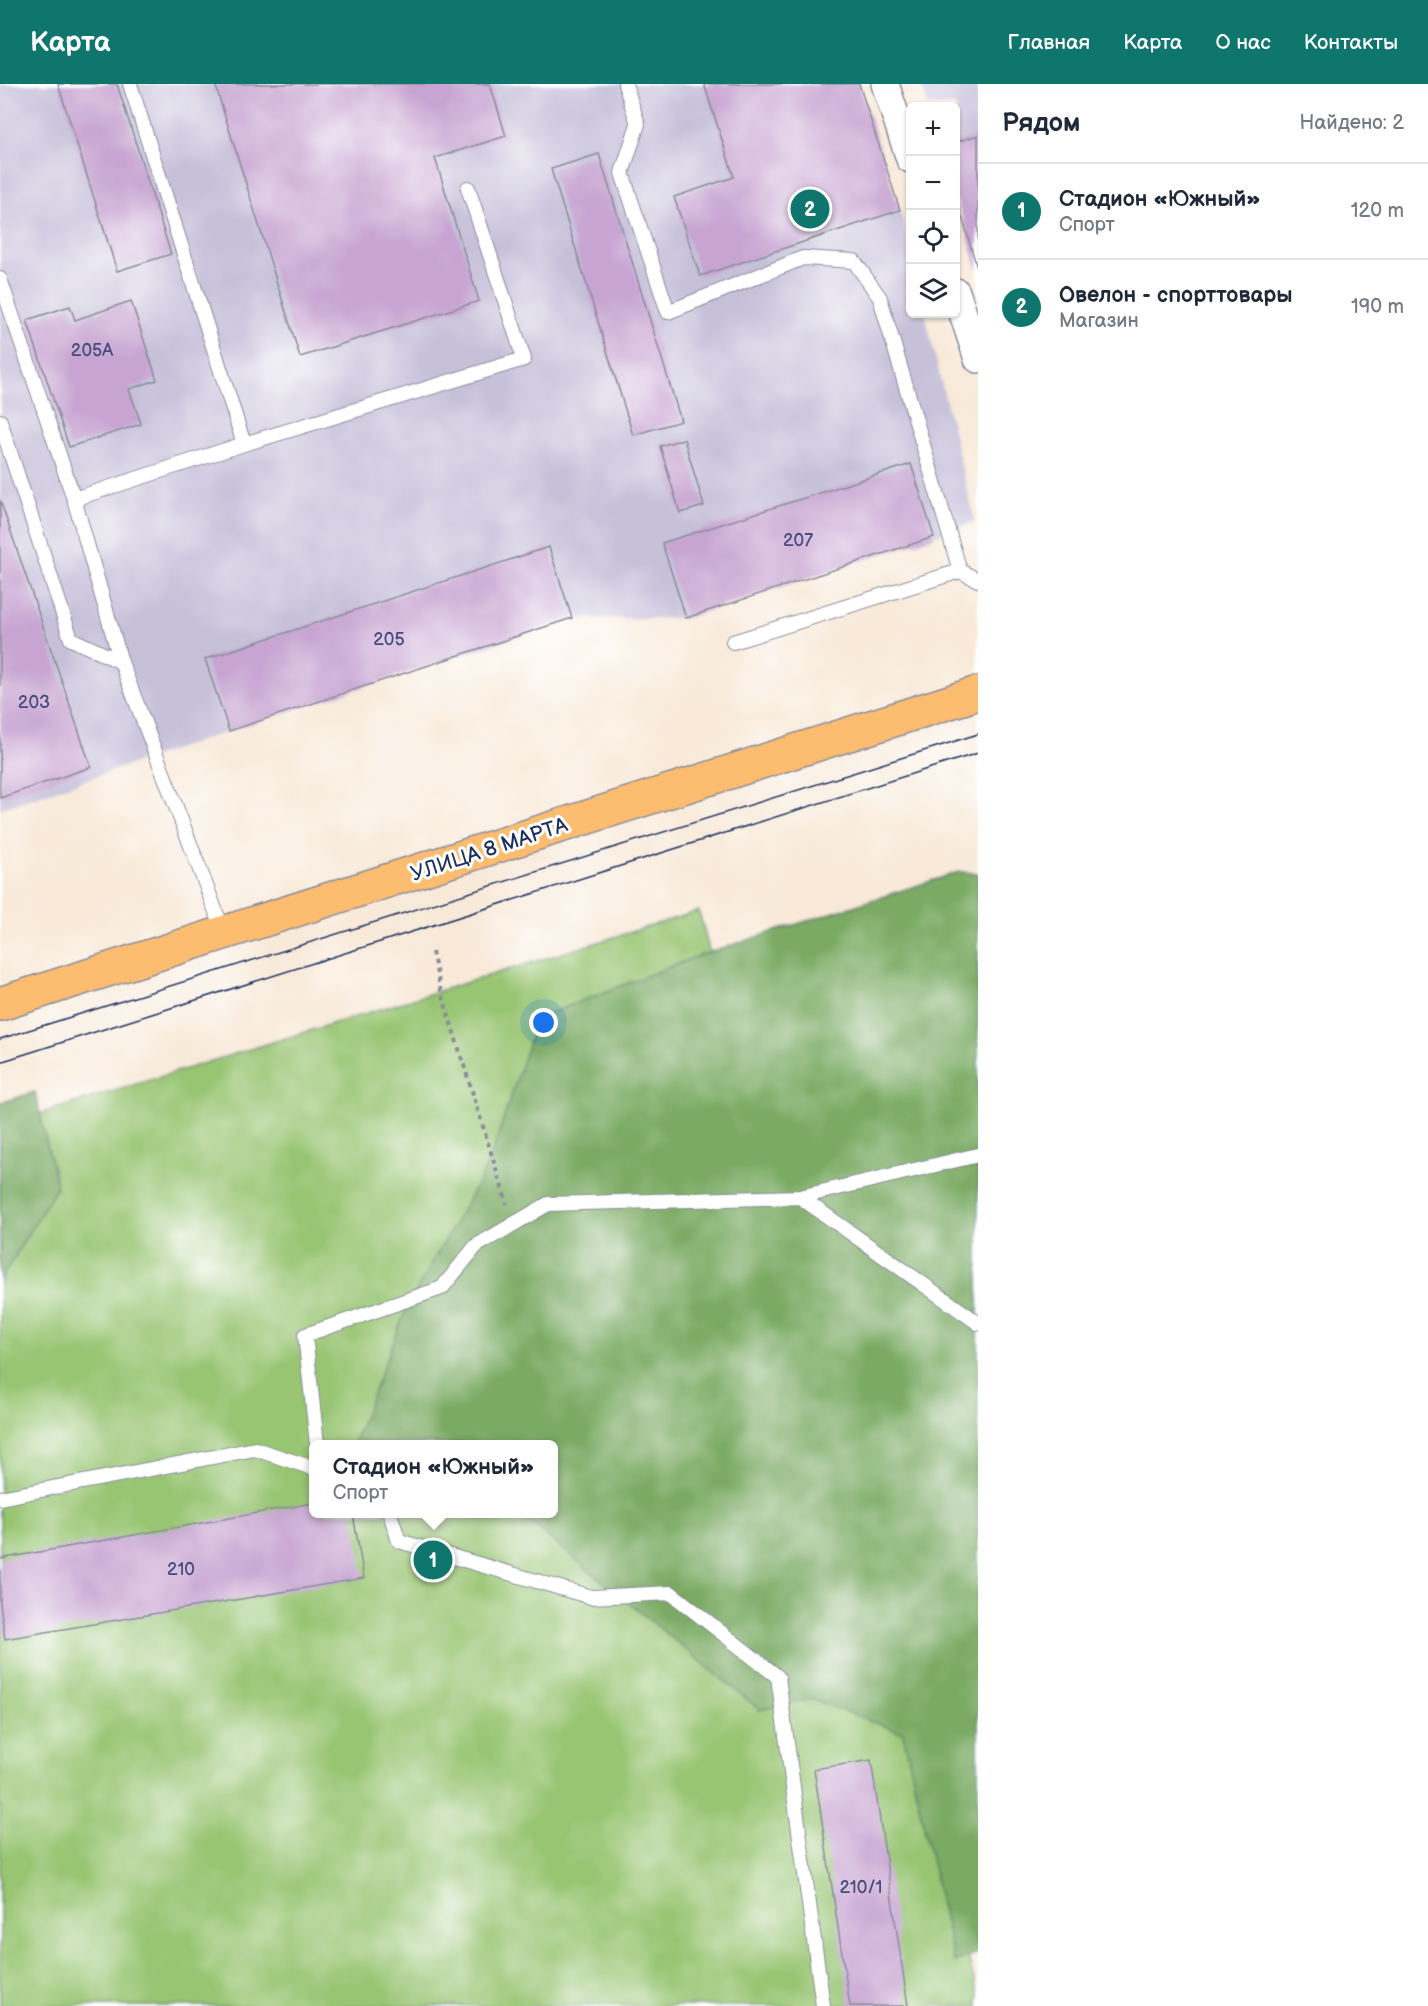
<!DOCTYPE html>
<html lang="ru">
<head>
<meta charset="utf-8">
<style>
	:root { --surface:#fff; --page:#f2f2f3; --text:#1f2937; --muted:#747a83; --line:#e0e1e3; --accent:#0f766e }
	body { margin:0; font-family:"Balsamiq Sans",sans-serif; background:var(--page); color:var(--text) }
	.controls { position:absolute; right:18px; top:18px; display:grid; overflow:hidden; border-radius:9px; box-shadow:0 2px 4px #0004 }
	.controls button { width:54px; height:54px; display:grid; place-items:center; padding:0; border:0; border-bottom:2px solid var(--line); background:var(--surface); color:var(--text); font:30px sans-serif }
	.you { position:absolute; left:544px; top:939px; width:21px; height:21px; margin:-15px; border:4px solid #fff; border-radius:50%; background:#1a73e8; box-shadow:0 0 0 9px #1a73e833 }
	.badge { display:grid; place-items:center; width:39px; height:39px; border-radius:50%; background:var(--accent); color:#fff; font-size:20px; font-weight:700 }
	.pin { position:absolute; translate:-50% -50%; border:3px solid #fff; box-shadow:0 2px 6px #0006 }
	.popup { position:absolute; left:309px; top:1356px; width:249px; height:78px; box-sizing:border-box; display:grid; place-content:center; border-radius:9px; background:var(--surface); filter:drop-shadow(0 2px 4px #0005); font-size:20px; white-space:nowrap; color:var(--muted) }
	.popup b { font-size:22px; color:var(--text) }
	.popup::after { content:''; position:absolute; left:50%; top:100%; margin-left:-12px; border:12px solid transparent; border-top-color:var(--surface) }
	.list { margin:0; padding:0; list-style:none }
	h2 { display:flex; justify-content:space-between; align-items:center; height:78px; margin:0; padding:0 24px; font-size:26px }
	h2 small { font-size:20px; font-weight:400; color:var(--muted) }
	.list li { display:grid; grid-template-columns:39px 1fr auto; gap:18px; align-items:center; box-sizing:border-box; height:96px; padding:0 24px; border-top:2px solid var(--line) }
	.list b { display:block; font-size:22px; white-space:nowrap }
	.list p { margin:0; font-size:20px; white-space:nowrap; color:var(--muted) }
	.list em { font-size:20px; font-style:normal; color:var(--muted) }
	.icon { flex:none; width:33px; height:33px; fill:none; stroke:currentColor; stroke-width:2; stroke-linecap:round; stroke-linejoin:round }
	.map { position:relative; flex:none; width:978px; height:1922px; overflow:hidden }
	header { display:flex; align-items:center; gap:36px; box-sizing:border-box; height:84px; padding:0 30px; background:var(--accent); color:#fff }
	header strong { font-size:28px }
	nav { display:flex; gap:33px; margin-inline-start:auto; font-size:21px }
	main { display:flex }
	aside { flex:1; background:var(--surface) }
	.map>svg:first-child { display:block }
</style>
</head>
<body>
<header>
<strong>Карта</strong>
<nav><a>Главная</a><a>Карта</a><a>О нас</a><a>Контакты</a></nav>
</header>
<main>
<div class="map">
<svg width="978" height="1922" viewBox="0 0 978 1922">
	<rect width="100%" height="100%" fill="#fff"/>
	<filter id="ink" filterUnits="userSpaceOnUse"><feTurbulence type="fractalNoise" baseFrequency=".0167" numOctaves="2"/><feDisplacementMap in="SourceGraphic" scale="12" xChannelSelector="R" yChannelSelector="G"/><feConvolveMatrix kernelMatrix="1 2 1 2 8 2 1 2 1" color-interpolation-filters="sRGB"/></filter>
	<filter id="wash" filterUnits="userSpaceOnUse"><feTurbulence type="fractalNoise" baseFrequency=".008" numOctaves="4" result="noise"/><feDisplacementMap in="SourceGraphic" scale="24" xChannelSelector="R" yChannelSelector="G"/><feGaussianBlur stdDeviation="1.35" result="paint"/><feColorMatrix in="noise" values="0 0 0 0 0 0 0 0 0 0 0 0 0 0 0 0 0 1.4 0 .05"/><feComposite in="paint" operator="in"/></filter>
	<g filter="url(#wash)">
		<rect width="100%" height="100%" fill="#f8e9d8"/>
		<!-- industrial -->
		<path fill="#c6c0d9" d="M0 0H859L900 126 910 168V230H925L975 438 686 534 572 535 229 647 0 725Z
			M921 0H978V186L956 112V22H928Z"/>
		<!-- green -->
		<path fill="#98c572" stroke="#5a7a68" stroke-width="1.5" fill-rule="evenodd" d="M699 827 978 1911V1922H0V1042ZM313 1360H553V1430H313Z"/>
		<!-- forest -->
		<path fill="#7aaa64" stroke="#4a6c61" stroke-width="1.5" d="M959 788 978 789V1869L954 1878 903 1649 812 1615 760 1626 531 1439 504 1430H553V1360H353L407 1223 488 1081 537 934 698 872Z
			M35 1008 57 1103 3 1192 0 1201V1019Z"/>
		<g id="blocks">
			<!-- building -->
			<path fill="#c7a4d1" d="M58 0H117L171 170 117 187Z
				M215 0H490L506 52 435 74 479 217 300 273Z
				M704 0H859L900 126 700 192 674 113 734 93Z
				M978 51V184H977L956 112V58Z
				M599 70 681 337 633 351 551 85Z
				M131 217 157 296 129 305 141 340 69 363 27 236 70 222 75 236Z
				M684 355 704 422 680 429 660 362Z
				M911 380 934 453 686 534 662 459Z
				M0 416 91 683 0 714Z
				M549 463 572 534 229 647 205 575Z
				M313 1419V1430H353L364 1494 5 1555 0 1520V1475Z
				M871 1676 908 1922H850L814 1685Z"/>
		</g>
	</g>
	<g filter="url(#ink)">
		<use href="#blocks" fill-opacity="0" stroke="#8a8c9b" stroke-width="1.5"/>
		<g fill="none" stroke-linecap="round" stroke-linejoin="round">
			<!-- service casing -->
			<g stroke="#8a8c9b" stroke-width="16">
				<path id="service" d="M130 0 244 360
					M625 0 638 40 622 89 668 228 803 174 854 177 880 214 960 487
					M0 195 74 415 121 578 224 849
					M0 337 71 555 121 578
					M74 415 244 360 524 275 468 104
					M733 558 960 487 978 496
					M800 1113 978 1071
					M317 1360 305 1251 442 1204 476 1162 548 1120 800 1113 978 1239
					M0 1414 255 1365 313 1384
					M390 1430 399 1457 591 1513 671 1509 778 1593 823 1922"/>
			</g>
			<!-- minor casing -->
			<g stroke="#8a8c9b" stroke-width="30">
				<path id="minor" d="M885 0 910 75
					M956 208 978 275"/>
			</g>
			<!-- primary casing -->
			<g stroke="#8a8c9b" stroke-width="36">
				<path id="primary" d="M0 920 978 609"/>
			</g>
			<!-- path -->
			<path stroke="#8a8c9b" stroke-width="4" stroke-dasharray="4.5 4.5" stroke-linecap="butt" d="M432 868 441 907 507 1120"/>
			<!-- service -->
			<use href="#service" stroke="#fff" stroke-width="14"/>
			<!-- minor -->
			<use href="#minor" stroke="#fff" stroke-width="27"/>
			<!-- primary -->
			<use href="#primary" stroke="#fcbd6f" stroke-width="33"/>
			<!-- tram -->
			<path stroke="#1b2f5e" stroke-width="1.5" d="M0 955 978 650
				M0 978 978 669"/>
		</g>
	</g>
	<g text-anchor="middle" stroke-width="6" stroke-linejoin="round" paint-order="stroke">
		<!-- number labels -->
		<g font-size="18" fill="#464c7b">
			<text x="92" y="272">205А</text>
			<text x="798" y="462">207</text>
			<text x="389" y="561">205</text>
			<text x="34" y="624">203</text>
			<text x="181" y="1491">210</text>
			<text x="861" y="1809">210/1</text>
		</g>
		<!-- street labels -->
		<g font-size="21" fill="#1b2f5e" stroke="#fff">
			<text transform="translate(489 765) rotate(-18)" y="7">УЛИЦА 8 МАРТА</text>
		</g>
	</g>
</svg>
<div class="controls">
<button>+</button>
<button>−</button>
<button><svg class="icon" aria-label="locate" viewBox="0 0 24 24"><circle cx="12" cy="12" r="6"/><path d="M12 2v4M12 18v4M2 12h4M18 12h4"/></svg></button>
<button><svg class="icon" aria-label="layers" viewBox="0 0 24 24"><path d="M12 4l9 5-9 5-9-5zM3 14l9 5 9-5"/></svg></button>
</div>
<div class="you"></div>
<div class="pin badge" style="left:433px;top:1476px">1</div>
<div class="popup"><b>Стадион «Южный»</b>Спорт</div>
<div class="pin badge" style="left:810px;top:125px">2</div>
</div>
<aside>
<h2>Рядом<small>Найдено: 2</small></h2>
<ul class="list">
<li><span class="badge">1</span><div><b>Стадион «Южный»</b><p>Спорт</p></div><em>120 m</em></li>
<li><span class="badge">2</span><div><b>Овелон - спорттовары</b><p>Магазин</p></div><em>190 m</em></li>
</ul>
</aside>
</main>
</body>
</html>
